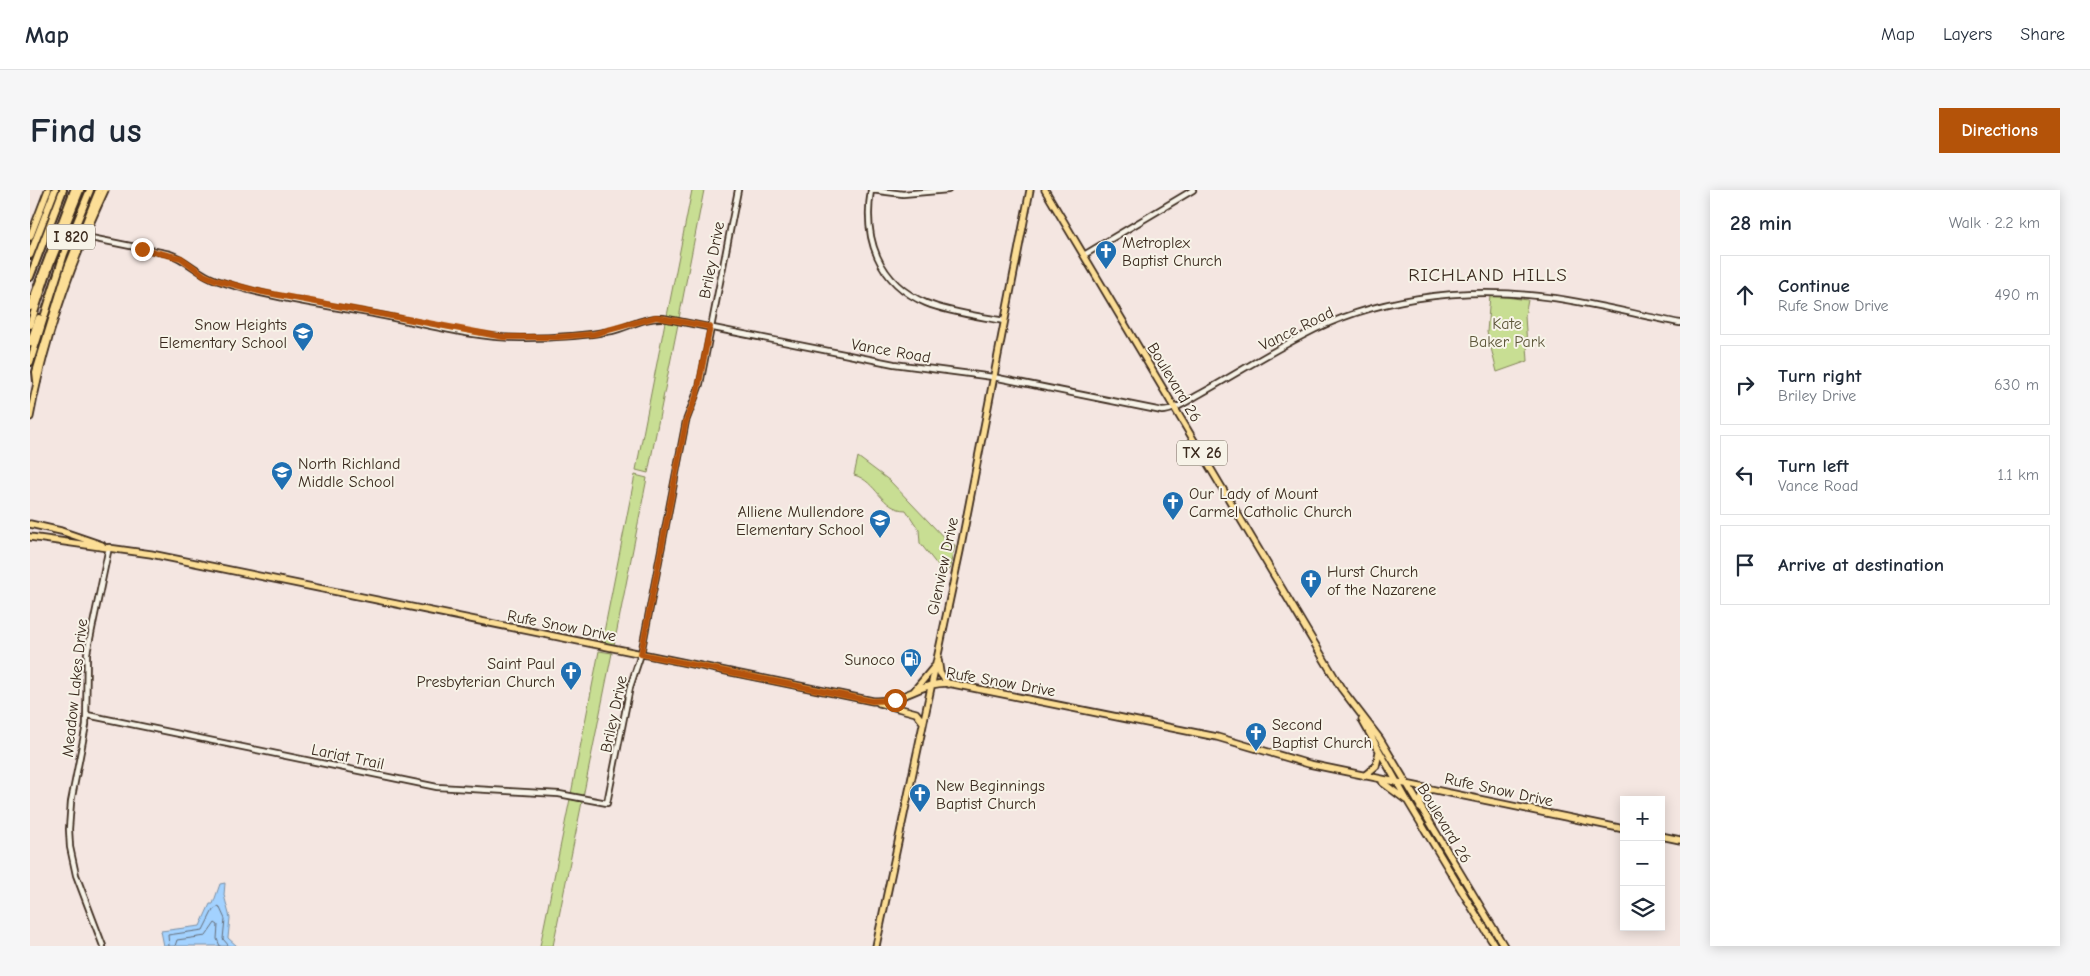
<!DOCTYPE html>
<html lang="en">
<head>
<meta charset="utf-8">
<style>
	:root { --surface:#fff; --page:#f6f6f7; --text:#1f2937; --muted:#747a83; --line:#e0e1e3; --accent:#b45309 }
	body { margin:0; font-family:"Comic Neue",sans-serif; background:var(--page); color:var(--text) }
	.controls { position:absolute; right:15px; bottom:15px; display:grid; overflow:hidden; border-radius:0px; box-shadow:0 2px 12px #0003 }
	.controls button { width:45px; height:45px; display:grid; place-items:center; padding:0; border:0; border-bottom:1px solid var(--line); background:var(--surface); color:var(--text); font:25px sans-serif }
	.stop { position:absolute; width:15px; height:15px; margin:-11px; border:4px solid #b45309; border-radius:50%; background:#fff }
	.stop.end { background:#b45309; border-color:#fff; box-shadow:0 1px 5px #0008 }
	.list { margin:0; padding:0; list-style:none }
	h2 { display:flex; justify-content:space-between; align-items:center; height:65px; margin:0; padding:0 20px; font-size:21px }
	h2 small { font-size:16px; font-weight:400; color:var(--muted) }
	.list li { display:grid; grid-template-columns:32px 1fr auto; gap:15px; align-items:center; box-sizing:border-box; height:80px; margin:0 10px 10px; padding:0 10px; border:1px solid var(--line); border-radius:0px }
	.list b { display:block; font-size:19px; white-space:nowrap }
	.list p { margin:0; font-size:16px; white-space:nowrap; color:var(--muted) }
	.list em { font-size:16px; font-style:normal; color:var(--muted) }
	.icon { flex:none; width:28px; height:28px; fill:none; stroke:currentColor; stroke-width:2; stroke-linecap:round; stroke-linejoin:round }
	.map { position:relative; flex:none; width:1650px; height:756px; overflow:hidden; border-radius:0px }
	header { display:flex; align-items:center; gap:30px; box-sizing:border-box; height:70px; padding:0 25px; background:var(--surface); border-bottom:1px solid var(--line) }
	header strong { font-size:24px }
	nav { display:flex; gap:28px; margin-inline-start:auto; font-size:18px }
	.intro { display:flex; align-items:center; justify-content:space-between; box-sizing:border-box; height:120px; padding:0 30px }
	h1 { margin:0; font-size:35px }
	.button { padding:12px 22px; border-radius:0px; background:var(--accent); color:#fff; font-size:18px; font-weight:700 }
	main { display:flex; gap:30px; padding:0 30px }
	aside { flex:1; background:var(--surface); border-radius:0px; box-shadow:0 2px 12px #0003 }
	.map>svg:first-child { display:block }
</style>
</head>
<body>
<header>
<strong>Map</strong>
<nav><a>Map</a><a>Layers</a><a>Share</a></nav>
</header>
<div class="intro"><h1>Find us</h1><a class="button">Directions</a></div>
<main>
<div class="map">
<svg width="1650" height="756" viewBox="0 0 1650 756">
	<rect width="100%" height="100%" fill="#f4e6e1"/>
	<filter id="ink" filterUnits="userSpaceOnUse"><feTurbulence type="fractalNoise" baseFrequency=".02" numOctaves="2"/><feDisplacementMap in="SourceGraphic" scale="10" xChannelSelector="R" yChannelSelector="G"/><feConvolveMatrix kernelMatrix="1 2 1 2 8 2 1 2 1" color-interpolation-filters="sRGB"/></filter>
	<g filter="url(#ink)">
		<!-- green -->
		<path fill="#c8de93" stroke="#828458" d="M662 0H674L649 128 637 126Z
			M1460 105 1498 110 1495 126 1498 171 1467 182 1457 142Z
			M635 132 648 134 618 283 606 280Z
			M828 267 860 291 920 354 925 355 919 380 908 376 890 353 889 340 876 320C851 320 847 291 824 285Z
			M605 285 617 288 584 455 572 452Z
			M569 461 582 463 553 607 541 604Z
			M540 609 552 612 523 756H510Z"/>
		<!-- water -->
		<path fill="#a3d2ff" stroke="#798fa5" d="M195 693 194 705 200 728 198 748 207 756H134L131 741 170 736 180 714H183L190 694Z"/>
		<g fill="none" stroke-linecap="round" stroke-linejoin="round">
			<!-- shore -->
			<path stroke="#656d78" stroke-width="1" d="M139 756 138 745 173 740 183 720 189 716 195 729 193 749 199 756
				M145 756 147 750 176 746 185 733 188 735 187 749 190 756"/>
			<!-- minor casing -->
			<g stroke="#3b2a1e" stroke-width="8">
				<path id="minor" d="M918 0 873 4 841 0C833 48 848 93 896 113 921 123 949 126 974 131
					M56 47 140 64C157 70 169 84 186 90 237 108 295 115 349 125 396 134 446 149 495 148 524 148 553 146 582 141 599 137 614 127 633 128L864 174 963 187 1132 221C1144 221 1159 210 1170 204 1204 185 1237 164 1272 146 1343 108 1429 97 1508 106 1556 111 1603 124 1650 133
					M1054 65 1163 0
					M57 525 407 597 529 604 577 613 600 497 611 464 656 231 670 194 708 0
					M73 756 46 685 40 657 39 639 41 612 56 535 57 463 79 357"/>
			</g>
			<!-- major casing -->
			<g stroke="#3b2a1e" stroke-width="9">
				<path id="major" d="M1015 0 1311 498 1350 549 1474 756
					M0 47 18 0
					M0 227C14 150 42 71 75 0
					M0 334 31 341 72 355
					M0 347 121 364 843 511C875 513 894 489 923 494L1187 547 1279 574 1594 639
					M908 469 910 483 918 494
					M884 501 904 477
					M849 513 886 523 893 532
					M1332 530 1377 610 1465 756
					M1334 586 1346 576 1349 562
					M1351 589 1353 593 1376 610
					M1390 618 1392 607 1401 599
					M1631 646 1650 650
					M846 756 930 361 1000 0"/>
			</g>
			<!-- highway casing -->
			<g stroke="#3b2a1e" stroke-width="10">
				<path id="highway" d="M0 65 25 0
					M0 87 33 0
					M0 117 44 0
					M0 135 20 74 50 0
					M0 153 9 128
					M0 172 34 64 60 0
					M7 191 6 182 38 77 69 0"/>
			</g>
			<!-- minor -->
			<use href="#minor" stroke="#f7f3e8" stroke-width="4.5"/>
			<!-- major -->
			<use href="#major" stroke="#fcde96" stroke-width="5.5"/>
			<!-- highway -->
			<use href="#highway" stroke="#fcde96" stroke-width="6"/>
		</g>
	</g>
	<g fill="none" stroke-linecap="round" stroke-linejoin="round" filter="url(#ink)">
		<!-- route -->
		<path stroke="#b45309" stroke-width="6" d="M112 59 151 68 174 85 186 90 232 102 473 147H528L564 144 626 127 680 137 667 204 656 231 611 464 842 511 865 510"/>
	</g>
	<!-- icons -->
	<defs>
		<g id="church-pin" transform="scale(1.125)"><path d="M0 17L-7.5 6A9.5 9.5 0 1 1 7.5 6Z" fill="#1f6fb2" stroke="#f7f3e8"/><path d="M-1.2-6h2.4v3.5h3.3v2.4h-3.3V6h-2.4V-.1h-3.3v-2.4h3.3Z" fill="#fff"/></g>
		<g id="school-pin" transform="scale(1.125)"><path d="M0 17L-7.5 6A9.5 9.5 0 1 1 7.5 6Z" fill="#1f6fb2" stroke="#f7f3e8"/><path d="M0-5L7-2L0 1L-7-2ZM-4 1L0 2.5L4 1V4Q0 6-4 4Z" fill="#fff"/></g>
		<g id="fuel-pin" transform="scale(1.125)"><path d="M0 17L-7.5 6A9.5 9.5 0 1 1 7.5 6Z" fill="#1f6fb2" stroke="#f7f3e8"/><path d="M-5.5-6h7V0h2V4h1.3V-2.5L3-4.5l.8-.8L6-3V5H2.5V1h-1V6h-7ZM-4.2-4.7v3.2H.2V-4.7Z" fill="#fff"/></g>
	</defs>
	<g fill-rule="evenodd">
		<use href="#church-pin" x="1076" y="61"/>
		<use href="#school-pin" x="273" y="143"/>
		<use href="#school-pin" x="252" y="282"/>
		<use href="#church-pin" x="1143" y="312"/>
		<use href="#school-pin" x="850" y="330"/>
		<use href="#church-pin" x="1281" y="390"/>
		<use href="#fuel-pin" x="881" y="469"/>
		<use href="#church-pin" x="541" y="482"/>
		<use href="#church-pin" x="1226" y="543"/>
		<use href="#church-pin" x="890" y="604"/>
	</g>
	<g text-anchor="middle" stroke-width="4" stroke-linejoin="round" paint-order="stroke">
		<!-- shield labels -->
		<g fill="#f7f3e8" stroke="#73665b" stroke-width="1">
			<rect x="17" y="34.5" width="48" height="25" rx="4"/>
			<rect x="1147" y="250.5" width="50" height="25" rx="4"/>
		</g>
		<g font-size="15" font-weight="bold" fill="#3b2a1e">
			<text x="41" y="52">I 820</text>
			<text x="1172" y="268">TX 26</text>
		</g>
		<!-- poi labels -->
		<g font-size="16" fill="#3b2a1e" stroke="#f7f3e8" text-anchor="start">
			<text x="1092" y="58">Metroplex<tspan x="1092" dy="18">Baptist Church</tspan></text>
			<text x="257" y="140" text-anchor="end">Snow Heights<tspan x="257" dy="18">Elementary School</tspan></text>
			<text x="268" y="279">North Richland<tspan x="268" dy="18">Middle School</tspan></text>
			<text x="1159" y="309">Our Lady of Mount<tspan x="1159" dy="18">Carmel Catholic Church</tspan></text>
			<text x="834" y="327" text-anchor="end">Alliene Mullendore<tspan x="834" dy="18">Elementary School</tspan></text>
			<text x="1297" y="387">Hurst Church<tspan x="1297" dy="18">of the Nazarene</tspan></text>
			<text x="865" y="475" text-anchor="end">Sunoco</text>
			<text x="525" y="479" text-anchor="end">Saint Paul<tspan x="525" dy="18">Presbyterian Church</tspan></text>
			<text x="1242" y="540">Second<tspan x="1242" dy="18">Baptist Church</tspan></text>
			<text x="906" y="601">New Beginnings<tspan x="906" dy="18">Baptist Church</tspan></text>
		</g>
		<!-- street labels -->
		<g font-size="16" fill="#3b2a1e" stroke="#f7f3e8">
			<text transform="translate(681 70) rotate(-79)" y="6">Briley Drive</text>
			<text transform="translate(1266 138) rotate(-26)" y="6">Vance Road</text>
			<text transform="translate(861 160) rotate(10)" y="6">Vance Road</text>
			<text transform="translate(1145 192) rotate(59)" y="6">Boulevard 26</text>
			<text transform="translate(912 376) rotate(-78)" y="6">Glenview Drive</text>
			<text transform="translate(532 435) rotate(11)" y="6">Rufe Snow Drive</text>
			<text transform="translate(971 491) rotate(10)" y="6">Rufe Snow Drive</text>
			<text transform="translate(44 498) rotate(-84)" y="6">Meadow Lakes Drive</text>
			<text transform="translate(583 524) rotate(-78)" y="6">Briley Drive</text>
			<text transform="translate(318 566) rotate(12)" y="6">Lariat Trail</text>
			<text transform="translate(1469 599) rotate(12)" y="6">Rufe Snow Drive</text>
			<text transform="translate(1415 633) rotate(59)" y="6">Boulevard 26</text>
		</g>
		<!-- park labels -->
		<g font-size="16" fill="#5e573b" stroke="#f7f3e8">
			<text x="1477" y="139">Kate<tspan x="1477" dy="18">Baker Park</tspan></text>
		</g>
		<!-- quarter labels -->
		<g font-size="19" letter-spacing="1" fill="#3b2a1e" stroke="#f7f3e8">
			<text x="1458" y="91">RICHLAND HILLS</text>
		</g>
	</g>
</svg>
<div class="controls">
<button>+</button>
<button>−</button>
<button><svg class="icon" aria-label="layers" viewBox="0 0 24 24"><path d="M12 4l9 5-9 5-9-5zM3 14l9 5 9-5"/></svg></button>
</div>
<div class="stop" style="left:865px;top:510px"></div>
<div class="stop end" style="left:112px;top:59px"></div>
</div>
<aside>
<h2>28 min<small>Walk · 2.2 km</small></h2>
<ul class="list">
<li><svg class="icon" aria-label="ahead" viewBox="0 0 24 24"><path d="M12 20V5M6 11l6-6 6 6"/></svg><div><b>Continue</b><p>Rufe Snow Drive</p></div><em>490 m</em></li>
<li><svg class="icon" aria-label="right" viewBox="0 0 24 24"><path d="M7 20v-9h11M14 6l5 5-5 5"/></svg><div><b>Turn right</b><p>Briley Drive</p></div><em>630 m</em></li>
<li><svg class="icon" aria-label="left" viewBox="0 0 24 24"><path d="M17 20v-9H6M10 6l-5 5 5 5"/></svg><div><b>Turn left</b><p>Vance Road</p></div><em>1.1 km</em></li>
<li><svg class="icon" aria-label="arrive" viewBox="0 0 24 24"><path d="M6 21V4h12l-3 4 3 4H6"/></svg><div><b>Arrive at destination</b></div></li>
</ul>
</aside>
</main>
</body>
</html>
